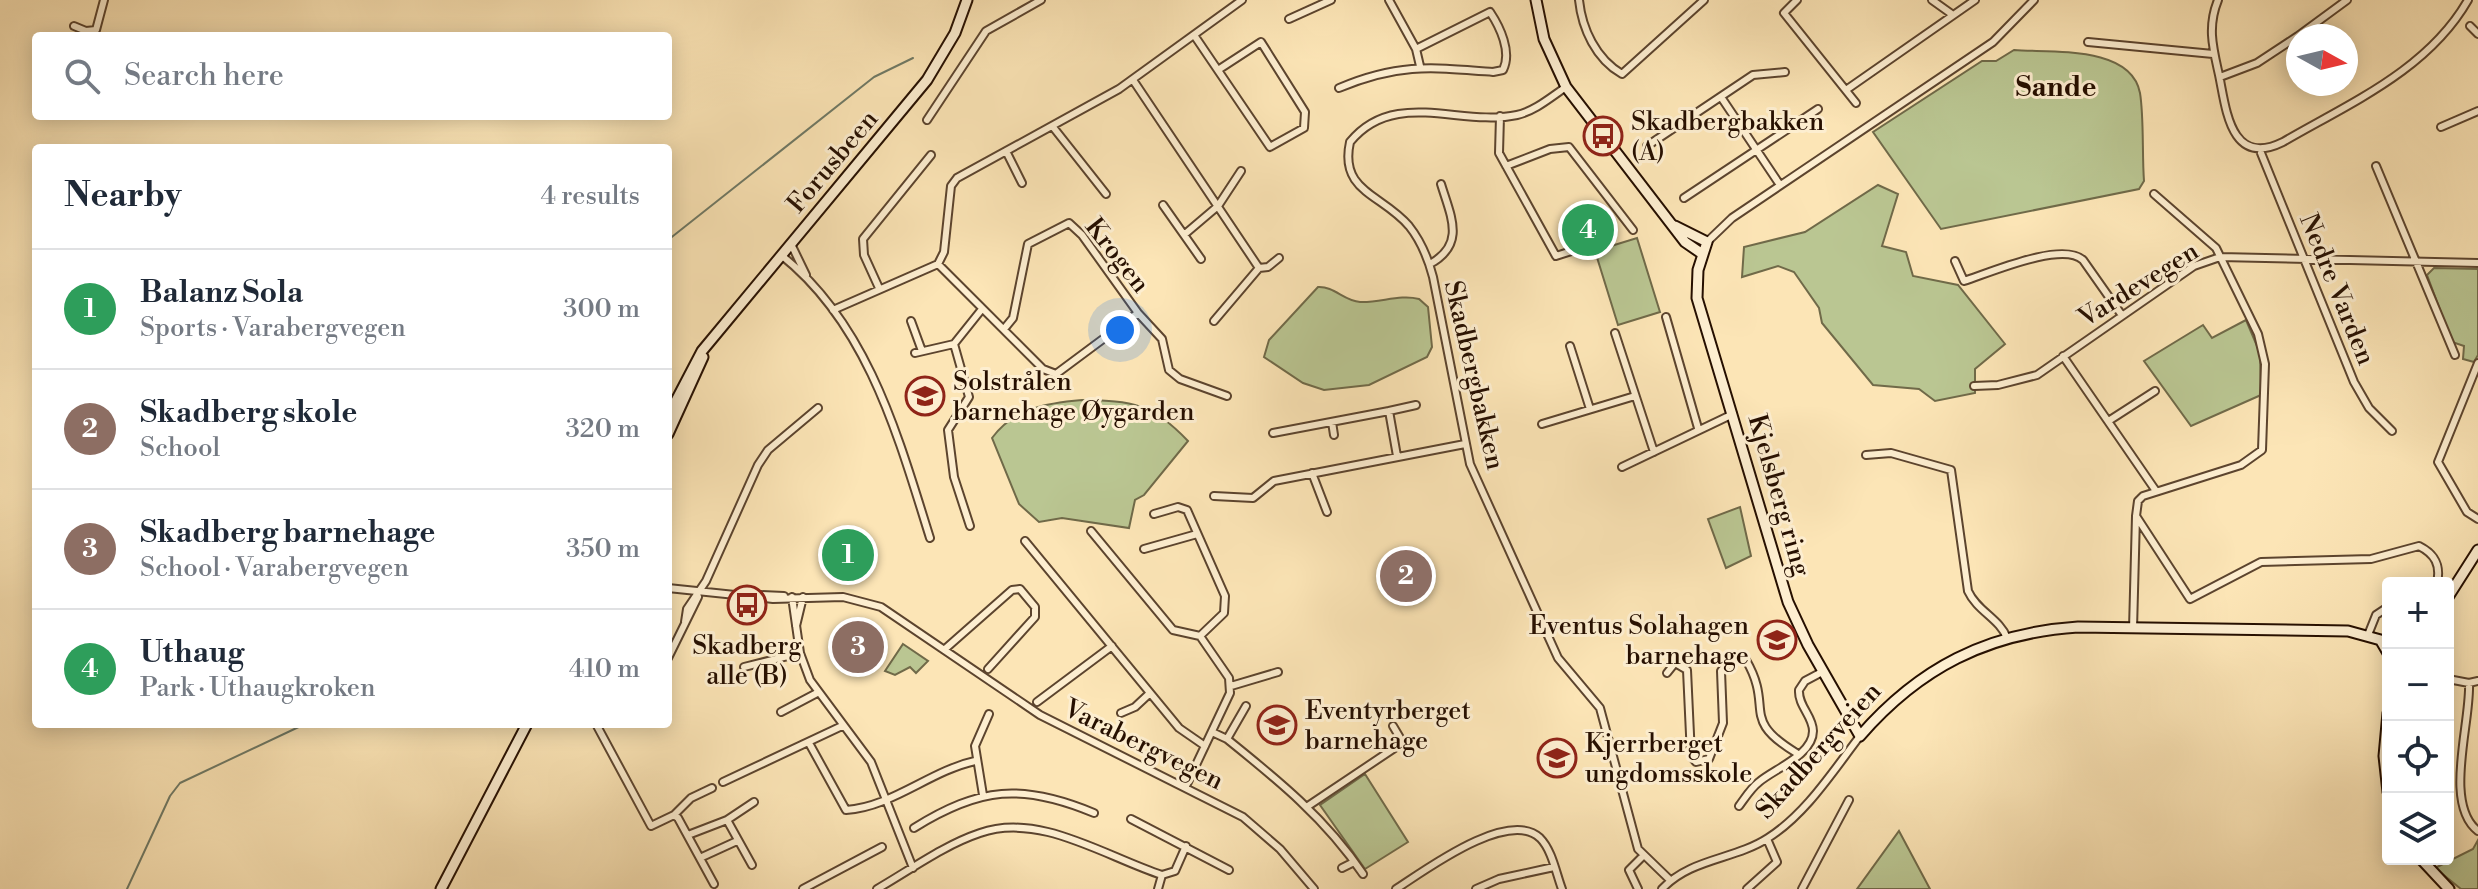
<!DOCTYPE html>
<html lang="en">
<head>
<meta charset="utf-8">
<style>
	:root { --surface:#fff; --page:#f6f6f7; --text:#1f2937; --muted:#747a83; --line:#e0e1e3; --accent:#8f2418 }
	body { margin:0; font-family:"Libre Bodoni",serif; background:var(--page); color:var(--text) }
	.controls { position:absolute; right:24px; bottom:24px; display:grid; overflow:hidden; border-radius:8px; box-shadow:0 4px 20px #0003 }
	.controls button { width:72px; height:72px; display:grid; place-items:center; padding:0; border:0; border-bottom:2px solid var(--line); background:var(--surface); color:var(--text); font:40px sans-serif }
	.compass { position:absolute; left:2286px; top:24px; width:72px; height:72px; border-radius:50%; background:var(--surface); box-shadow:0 4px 20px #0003; rotate:98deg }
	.you { position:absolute; left:1120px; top:330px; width:28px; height:28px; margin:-20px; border:6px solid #fff; border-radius:50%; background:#1a73e8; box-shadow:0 0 0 12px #1a73e833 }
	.badge { display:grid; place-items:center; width:52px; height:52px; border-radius:50%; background:var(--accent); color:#fff; font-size:26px; font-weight:700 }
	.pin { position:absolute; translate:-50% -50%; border:4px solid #fff; box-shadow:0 2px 8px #0006 }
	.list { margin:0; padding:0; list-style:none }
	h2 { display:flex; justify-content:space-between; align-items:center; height:104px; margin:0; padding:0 32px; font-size:34px }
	h2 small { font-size:26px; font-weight:400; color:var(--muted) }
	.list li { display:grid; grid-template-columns:52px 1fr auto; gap:24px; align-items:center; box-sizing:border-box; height:120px; padding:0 32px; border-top:2px solid var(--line) }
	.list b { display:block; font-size:30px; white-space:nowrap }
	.list p { margin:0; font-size:26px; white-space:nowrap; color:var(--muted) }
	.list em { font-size:26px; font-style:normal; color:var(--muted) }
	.icon { flex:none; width:44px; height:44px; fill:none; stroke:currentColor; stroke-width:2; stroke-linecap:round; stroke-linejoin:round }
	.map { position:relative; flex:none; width:2478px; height:889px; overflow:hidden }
	.search { position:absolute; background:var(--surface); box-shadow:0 4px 20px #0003; left:32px; top:32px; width:640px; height:88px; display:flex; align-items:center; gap:20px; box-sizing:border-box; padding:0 28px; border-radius:8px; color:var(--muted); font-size:30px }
	.panel { position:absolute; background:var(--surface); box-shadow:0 4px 20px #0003; left:32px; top:144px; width:640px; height:584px; border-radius:8px }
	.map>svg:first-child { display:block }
</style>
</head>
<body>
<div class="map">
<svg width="2478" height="889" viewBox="0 0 2478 889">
	<rect width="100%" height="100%" fill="#fce5b6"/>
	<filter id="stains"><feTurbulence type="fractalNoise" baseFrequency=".0025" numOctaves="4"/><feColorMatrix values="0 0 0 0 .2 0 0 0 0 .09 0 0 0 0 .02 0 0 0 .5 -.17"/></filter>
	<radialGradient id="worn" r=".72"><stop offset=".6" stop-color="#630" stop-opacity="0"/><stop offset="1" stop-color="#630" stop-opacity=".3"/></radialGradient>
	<!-- green -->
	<path fill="#bac692" stroke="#706a49" stroke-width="2" d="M2014 50C2051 53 2131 45 2140 93 2144 117 2142 154 2144 181L2139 189 1941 229 1873 132 1982 61H1996Z
		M1878 185 1898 194 1882 246 1906 252 1913 276 1958 285 2005 344 1975 369V393L1935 401 1919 389 1873 385 1822 323 1819 308 1794 272 1778 266 1742 277 1744 247 1805 232Z
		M1637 238 1660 312 1618 325 1595 251Z
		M2434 268 2478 269V355L2474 362 2463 359 2464 346 2452 342 2427 275Z
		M1318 287C1334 286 1344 301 1360 302 1380 303 1400 294 1419 299L1428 307 1432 347 1427 357 1369 385 1324 390 1303 383 1264 357 1269 340Z
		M2246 320 2260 353 2261 395 2191 426 2144 361 2203 325 2212 338Z
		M1082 400C1133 401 1152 403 1188 441L1144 495 1135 500 1129 528 1062 518 1039 522 1019 504 992 438C1014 408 1047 403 1082 400Z
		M1740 507 1751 556 1726 568 1708 519Z
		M903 644 928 661 916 673 910 667 895 675 885 671Z
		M1365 774 1408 842 1365 869 1320 805Z
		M1899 831 1930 889H1857Z
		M2478 840V889H2461L2435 868 2473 849Z"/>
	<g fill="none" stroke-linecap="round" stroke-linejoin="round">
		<!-- stream -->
		<path stroke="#6f7965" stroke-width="2" d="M668 240 874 77 913 58
			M127 889 170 796 180 783 305 724"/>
		<!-- street casing -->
		<g stroke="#5c442e" stroke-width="10">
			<path id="street" d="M1389 0 1416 49 1420 66
				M1579 0C1582 29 1596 59 1622 74L1704 0
				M1797 0 1784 13 1856 103
				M1932 0 1953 15
				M2218 0C2207 27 2213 48 2219 75 2226 108 2230 168 2283 142 2350 103 2428 70 2468 0
				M1289 19 1331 0
				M74 26 86 31 96 30 104 0
				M2470 26 2478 34
				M1194 35 1270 147 1304 128 1305 112 1261 42 1218 70
				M2298 36 2347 0
				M2088 42 2213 54
				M2220 77 2257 63 2298 36
				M1133 80 1259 268
				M1566 87C1551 97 1535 111 1517 115 1460 127 1394 88 1350 142 1339 192 1382 194 1409 226 1421 241 1428 258 1433 277L1470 464 1558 658 1600 708 1638 849 1670 880
				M1339 88C1398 63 1431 67 1493 72L1503 70C1512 52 1500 27 1490 12L1416 49
				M1846 90 1975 0
				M1721 97 1780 185
				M1500 116 1499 153 1556 256 1590 245
				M927 120 986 31 1041 0
				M1053 127 1106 194
				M2441 127 2478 111
				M1647 146 1753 75 1785 72
				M1006 151 1022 183
				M2261 153 2354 382 2369 408 2392 431
				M1506 166 1550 149 1569 147 1633 230
				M2376 166 2455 355
				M2154 194 2216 248 2258 334 2265 364 2262 450 2241 465 2143 496 2138 501 2136 516 2190 599 2261 562 2371 559 2419 546C2435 554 2441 565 2437 583
				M1684 198 1818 109
				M1163 205 1201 259
				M1185 234 1218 206 1241 171
				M1707 242 1732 218 1993 42 2034 0
				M791 244 806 275
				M781 255C868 324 898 436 930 538
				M1955 261 1964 281C1989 273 2062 241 2083 260L2121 314
				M938 264 1043 369 1056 374 1138 313
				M1430 264C1466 244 1451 217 1441 184
				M879 288 864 255 863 239 931 155
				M833 310 938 264 944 252 951 186 957 178 1119 89 1242 0
				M1666 317 1698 428
				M911 321 922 351
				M1214 321 1259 268 1268 267 1279 258
				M1004 329 1013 318 1028 244 1069 223 1082 235 1138 313 1162 339 1169 370 1180 379 1227 396
				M1615 333 1654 452
				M1570 346 1590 409
				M915 353 954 344
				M2063 356 2156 491
				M2478 363 2438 462 2467 512 2478 519
				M1974 386 1998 385 2037 375 2194 266 2220 257 2478 263
				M2110 420 2155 391
				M1332 422 1334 435
				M1542 424 1635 396
				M1273 433 1389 411
				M1866 455 1891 453 1951 470 1968 591C1977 611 2000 619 2007 638
				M1397 456 1389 411 1416 405
				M1622 467 1733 414
				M1312 473 1327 512
				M1214 496 1253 498 1274 481 1465 444
				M1154 514 1178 507 1187 510 1225 596 1224 613 1200 636 1229 678 1230 693 1186 786
				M970 526 954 477 948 430 969 397 954 344 982 309
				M1091 531 1173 630 1200 636
				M1025 541 1179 728 1205 746
				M1144 549 1197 534
				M668 588 773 599 843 597 881 607 1040 715 1243 817 1280 849 1314 889
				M760 595 784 596
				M792 597 800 653 810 680 871 762 913 868
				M685 622 687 609 706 581 758 465 768 450 818 408
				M796 626 803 597
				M2133 629 2136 516
				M2368 635 2376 615 2388 607
				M945 649 1012 590 1020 589 1035 607V617L988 669
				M668 658 698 597
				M744 667 800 653
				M1667 673 1675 663 1687 670 1691 756 1696 762 1709 759 1723 723 1721 671 1734 656 1746 660C1775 710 1738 718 1798 754
				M2448 679 2469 683 2478 681
				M2469 683C2471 723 2443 804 2478 831
				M1231 686 1278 672
				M1037 702 1112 646
				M781 712 817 693
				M1121 713 1135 707 1150 693
				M596 724 651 826 674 815 678 818 714 884
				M1393 726 1409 753
				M1212 732 1227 739C1278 780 1326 819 1363 874
				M1227 739 1246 706
				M809 743 846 810C892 807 930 771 975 761
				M723 782 842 726
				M983 795 975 746 989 714
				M1308 806 1402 743
				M1739 806C1745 798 1751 788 1759 782 1774 769 1813 755 1813 731 1813 716 1798 706 1799 690L1805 681 1822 672
				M674 815 691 798 712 788
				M1131 819 1229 870
				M727 820 752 865
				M914 828C980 787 1022 783 1094 813
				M688 835 727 820 754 802
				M702 857 737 841
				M1342 868 1354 862
				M1162 875 1175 871 1186 846
				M803 889 882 847
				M877 889C910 870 944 845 980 833 1040 812 1106 857 1162 875
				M1158 889 1162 875
				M1396 889C1424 871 1508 808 1540 838 1552 850 1556 873 1562 889
				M1476 889 1499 879 1554 867
				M1638 889 1629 870 1643 856
				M1662 889C1691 858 1734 860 1768 838 1806 814 1833 771 1860 736
				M1747 889 1777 862 1767 839
				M1802 889 1849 800"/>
		</g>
		<!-- secondary casing -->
		<g stroke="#260f00" stroke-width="13">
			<path id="secondary" d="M1536 0 1544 39 1566 87 1685 242 1701 253
				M1675 226 1707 242 1698 270 1697 298 1788 602 1808 645 1860 736C1919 668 1987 633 2078 627L2348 631 2388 642
				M668 416 702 351 927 80 955 33 967 0
				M668 434 703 357
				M2448 597 2478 550
				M2381 641 2388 653
				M2388 713 2384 756 2388 792
				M2421 859 2449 889
				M441 889 527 724"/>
		</g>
		<!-- street -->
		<use href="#street" stroke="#fdeed0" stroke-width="6"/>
		<!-- secondary -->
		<use href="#secondary" stroke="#fdeed0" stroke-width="9"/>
	</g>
	<!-- icons -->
	<defs>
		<g id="bus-ring" transform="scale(2)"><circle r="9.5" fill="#fdeed0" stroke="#8f2418" stroke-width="1.5"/><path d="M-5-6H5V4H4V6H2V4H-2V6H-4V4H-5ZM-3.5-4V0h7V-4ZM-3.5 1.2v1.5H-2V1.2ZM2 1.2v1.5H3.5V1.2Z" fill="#8f2418"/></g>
		<g id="school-ring" transform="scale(2)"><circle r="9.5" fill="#fdeed0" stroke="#8f2418" stroke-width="1.5"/><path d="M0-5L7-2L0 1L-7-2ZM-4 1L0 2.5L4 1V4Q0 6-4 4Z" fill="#8f2418"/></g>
	</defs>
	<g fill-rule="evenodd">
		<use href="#bus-ring" x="1603" y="136"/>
		<use href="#school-ring" x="925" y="396"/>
		<use href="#bus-ring" x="747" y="605"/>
		<use href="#school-ring" x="1777" y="640"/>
		<use href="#school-ring" x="1277" y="725"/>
		<use href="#school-ring" x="1557" y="758"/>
	</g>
	<g text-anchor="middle" stroke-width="6" stroke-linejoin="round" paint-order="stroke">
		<!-- poi labels -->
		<g font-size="26" fill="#260f00" stroke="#fdeed0" text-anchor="start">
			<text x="1631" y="130">Skadbergbakken<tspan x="1631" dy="30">(A)</tspan></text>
			<text x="953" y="390">Solstrålen<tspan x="953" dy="30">barnehage Øygarden</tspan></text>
			<text x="1749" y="634" text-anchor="end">Eventus Solahagen<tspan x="1749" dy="30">barnehage</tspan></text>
			<text x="747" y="654" text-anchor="middle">Skadberg<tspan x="747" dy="30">alle (B)</tspan></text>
			<text x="1305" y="719">Eventyrberget<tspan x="1305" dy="30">barnehage</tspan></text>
			<text x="1585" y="752">Kjerrberget<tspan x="1585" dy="30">ungdomsskole</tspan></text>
		</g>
		<!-- street labels -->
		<g font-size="26" fill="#260f00" stroke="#fdeed0">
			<text transform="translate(832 161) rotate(-50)" y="9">Forusbeen</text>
			<text transform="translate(1118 255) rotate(52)" y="9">Krogen</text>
			<text transform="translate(2138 284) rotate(-32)" y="9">Vardevegen</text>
			<text transform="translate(2338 289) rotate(68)" y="9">Nedre Varden</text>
			<text transform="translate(1475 375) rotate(77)" y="9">Skadbergbakken</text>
			<text transform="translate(1780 495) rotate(74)" y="9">Kjelsberg ring</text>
			<text transform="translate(1144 744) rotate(26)" y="9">Varabergvegen</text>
			<text transform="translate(1818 750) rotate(-48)" y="9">Skadbergveien</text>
		</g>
		<!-- neighbourhood labels -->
		<g font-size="28" font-weight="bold" fill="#260f00" stroke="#fdeed0">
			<text x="2056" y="96">Sande</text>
		</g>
	</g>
	<rect width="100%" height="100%" filter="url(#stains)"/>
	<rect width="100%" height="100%" fill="url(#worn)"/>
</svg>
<div class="controls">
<button>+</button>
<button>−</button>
<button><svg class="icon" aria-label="locate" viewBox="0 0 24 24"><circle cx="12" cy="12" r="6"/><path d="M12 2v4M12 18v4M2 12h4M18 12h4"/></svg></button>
<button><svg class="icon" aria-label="layers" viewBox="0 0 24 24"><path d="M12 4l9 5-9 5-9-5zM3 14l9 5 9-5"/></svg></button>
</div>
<svg class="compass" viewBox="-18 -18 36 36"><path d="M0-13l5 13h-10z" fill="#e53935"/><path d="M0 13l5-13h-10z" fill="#747a83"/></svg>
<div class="you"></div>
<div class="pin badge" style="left:848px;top:555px;background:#2e9e5b">1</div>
<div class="pin badge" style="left:1406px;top:576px;background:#8d6e63">2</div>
<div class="pin badge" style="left:858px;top:647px;background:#8d6e63">3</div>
<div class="pin badge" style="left:1588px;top:230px;background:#2e9e5b">4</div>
<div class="search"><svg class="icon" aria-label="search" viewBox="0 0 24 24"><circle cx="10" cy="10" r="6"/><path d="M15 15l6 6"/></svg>Search here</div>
<section class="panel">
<h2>Nearby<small>4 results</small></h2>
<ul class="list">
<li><span class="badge" style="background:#2e9e5b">1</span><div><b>Balanz Sola</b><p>Sports · Varabergvegen</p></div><em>300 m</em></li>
<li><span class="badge" style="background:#8d6e63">2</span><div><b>Skadberg skole</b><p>School</p></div><em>320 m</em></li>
<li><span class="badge" style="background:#8d6e63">3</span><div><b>Skadberg barnehage</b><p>School · Varabergvegen</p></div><em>350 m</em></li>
<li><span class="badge" style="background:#2e9e5b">4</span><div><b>Uthaug</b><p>Park · Uthaugkroken</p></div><em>410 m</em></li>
</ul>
</section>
</div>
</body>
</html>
